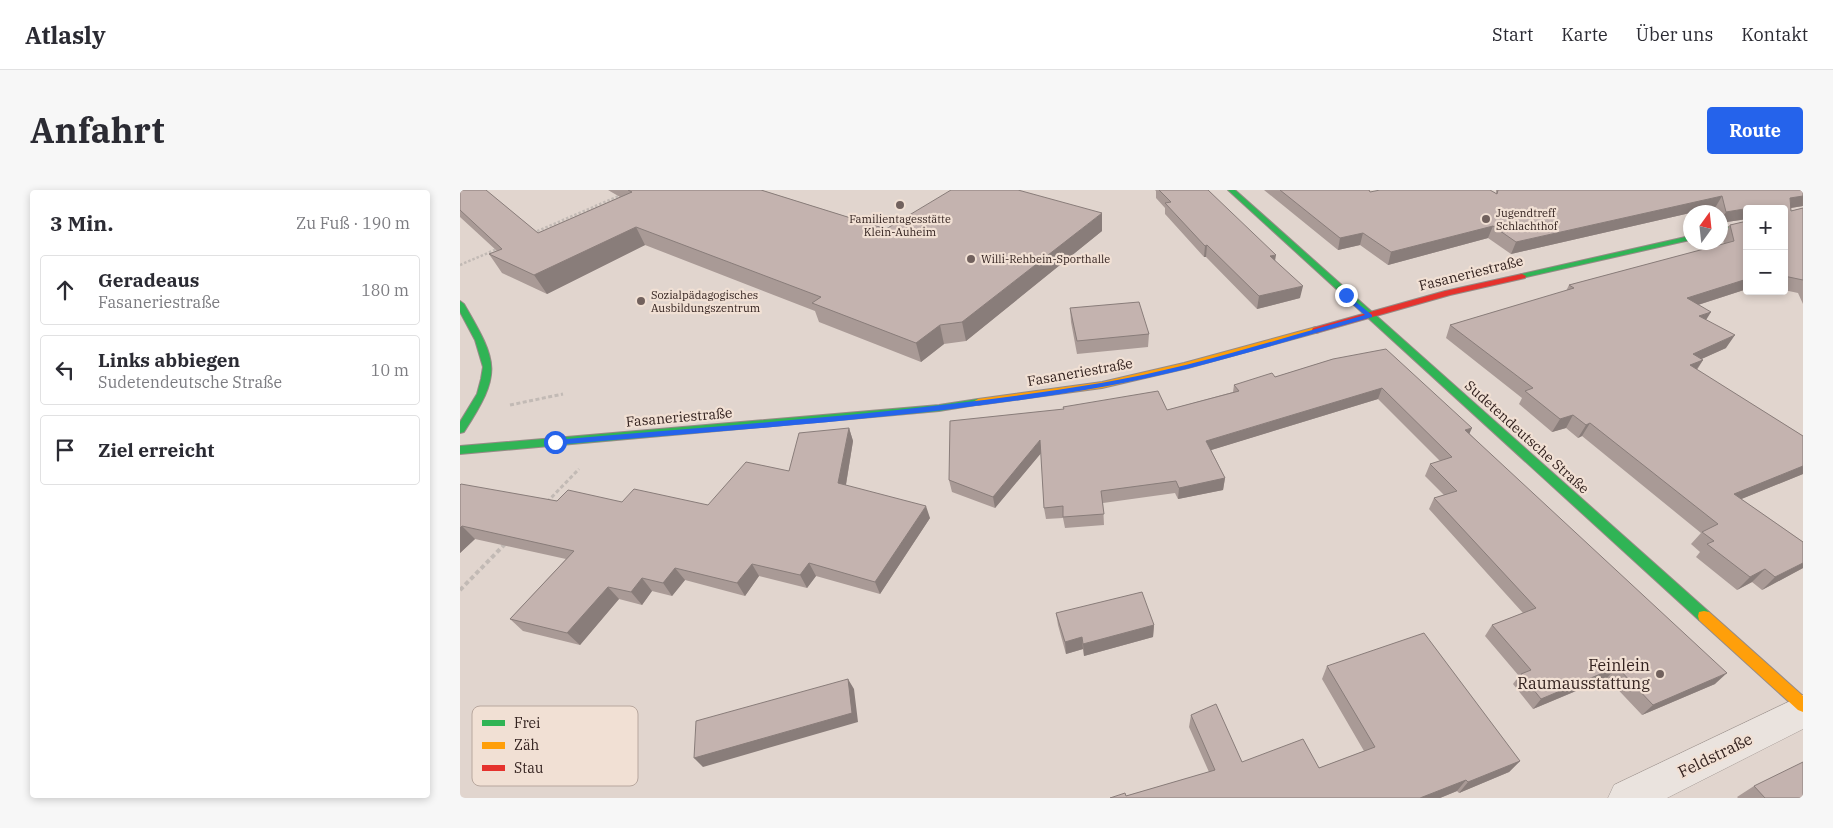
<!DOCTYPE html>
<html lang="de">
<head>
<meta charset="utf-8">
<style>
	:root { --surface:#fff; --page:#f7f7f7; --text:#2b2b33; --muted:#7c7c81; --line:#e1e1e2; --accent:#2563eb }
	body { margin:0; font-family:"IBM Plex Serif",serif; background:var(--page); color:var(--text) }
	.controls { position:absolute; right:15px; top:15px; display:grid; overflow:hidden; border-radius:5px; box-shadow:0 2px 8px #0003 }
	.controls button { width:45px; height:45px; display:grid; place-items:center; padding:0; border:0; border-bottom:1px solid var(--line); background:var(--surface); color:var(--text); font:25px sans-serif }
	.compass { position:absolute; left:1223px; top:15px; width:45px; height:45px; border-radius:50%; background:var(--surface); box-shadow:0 2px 8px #0003; rotate:15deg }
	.stop { position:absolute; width:15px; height:15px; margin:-11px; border:4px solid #2563eb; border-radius:50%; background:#fff }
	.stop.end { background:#2563eb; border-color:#fff; box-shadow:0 1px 5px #0008 }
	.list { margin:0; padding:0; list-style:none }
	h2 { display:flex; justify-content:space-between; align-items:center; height:65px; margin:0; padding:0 20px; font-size:21px }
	h2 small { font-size:16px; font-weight:400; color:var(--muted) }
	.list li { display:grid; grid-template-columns:32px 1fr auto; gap:15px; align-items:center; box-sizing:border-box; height:70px; margin:0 10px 10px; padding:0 10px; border:1px solid var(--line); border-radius:5px }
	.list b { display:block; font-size:19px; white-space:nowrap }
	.list p { margin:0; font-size:16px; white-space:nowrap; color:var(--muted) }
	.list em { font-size:16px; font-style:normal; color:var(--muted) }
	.icon { flex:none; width:28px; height:28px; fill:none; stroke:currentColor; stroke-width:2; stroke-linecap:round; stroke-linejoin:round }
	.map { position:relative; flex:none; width:1343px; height:608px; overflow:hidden; border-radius:5px }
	header { display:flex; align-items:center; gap:30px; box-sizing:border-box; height:70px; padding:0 25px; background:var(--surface); border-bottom:1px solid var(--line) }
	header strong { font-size:24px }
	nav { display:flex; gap:28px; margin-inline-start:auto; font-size:18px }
	.intro { display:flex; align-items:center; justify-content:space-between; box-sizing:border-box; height:120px; padding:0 30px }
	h1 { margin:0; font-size:35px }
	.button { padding:12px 22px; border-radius:5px; background:var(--accent); color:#fff; font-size:18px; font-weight:700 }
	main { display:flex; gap:30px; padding:0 30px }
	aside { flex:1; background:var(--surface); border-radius:5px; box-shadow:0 2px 8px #0003 }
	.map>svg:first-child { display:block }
</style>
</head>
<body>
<header>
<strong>Atlasly</strong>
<nav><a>Start</a><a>Karte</a><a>Über uns</a><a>Kontakt</a></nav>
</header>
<div class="intro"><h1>Anfahrt</h1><a class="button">Route</a></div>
<main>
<aside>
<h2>3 Min.<small>Zu Fuß · 190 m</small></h2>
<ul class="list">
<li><svg class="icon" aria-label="ahead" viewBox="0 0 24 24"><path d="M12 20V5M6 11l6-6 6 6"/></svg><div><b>Geradeaus</b><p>Fasaneriestraße</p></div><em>180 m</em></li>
<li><svg class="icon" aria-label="left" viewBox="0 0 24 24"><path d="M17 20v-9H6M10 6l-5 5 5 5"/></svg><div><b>Links abbiegen</b><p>Sudetendeutsche Straße</p></div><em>10 m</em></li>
<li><svg class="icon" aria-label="arrive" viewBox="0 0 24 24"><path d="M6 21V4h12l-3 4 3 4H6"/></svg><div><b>Ziel erreicht</b></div></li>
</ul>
</aside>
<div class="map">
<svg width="1343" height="608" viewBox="0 0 1343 608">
	<rect width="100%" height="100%" fill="#e1d5ce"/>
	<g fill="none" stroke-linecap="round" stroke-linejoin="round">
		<!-- street casing -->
		<g stroke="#a69c97" stroke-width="1">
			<path id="street" d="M1343 505V539L1207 608H1148L1154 595Z"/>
		</g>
		<!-- fast casing -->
		<g stroke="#968b86" stroke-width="2">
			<path id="fast" d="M768 0H775L1249 422 1250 426 1249 430 1244 431 1239 430Z
				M1287 33V37L1260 43V39Z
				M1230 46V50L1062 88 1058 86 1062 84Z
				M0 111 4 114C39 174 42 183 4 242L0 243V232L17 204 21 189 23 177 15 150 0 122Z
				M518 209 523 212 522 214 479 221 0 264V256L479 215Z"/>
		</g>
		<!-- slow casing -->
		<g stroke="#968b86" stroke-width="2">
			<path id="slow" d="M856 137 859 138V142L728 178 642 198 518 215 513 212 518 209 642 192 724 173Z
				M1244 421 1249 422 1343 506V522L1338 520 1239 430 1238 426 1239 422Z"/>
		</g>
		<!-- jam casing -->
		<g stroke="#968b86" stroke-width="2">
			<path id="jam" d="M1062 84 1066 86 1065 88 990 105 856 143 852 140 853 138 985 101Z"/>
		</g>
		<!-- path-far2 -->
		<path stroke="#c2bab5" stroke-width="2.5" stroke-dasharray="2.5 2" stroke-linecap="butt" d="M73 43 161 5
			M0 75 37 59"/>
		<!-- path-far1 -->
		<path stroke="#c2bab5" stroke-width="3" stroke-dasharray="4 2.5" stroke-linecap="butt" d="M50 215 103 204
			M87 312 119 279"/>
		<!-- path -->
		<path stroke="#c2bab5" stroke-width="4" stroke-dasharray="4.5 3" stroke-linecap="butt" d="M0 400 45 354"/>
		<!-- street -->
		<use href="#street" fill="#eae3de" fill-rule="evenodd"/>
		<!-- fast -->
		<use href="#fast" fill="#30b455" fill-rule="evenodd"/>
		<!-- slow -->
		<use href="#slow" fill="#ff9f0a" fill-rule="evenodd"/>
		<!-- jam -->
		<use href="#jam" fill="#e5322d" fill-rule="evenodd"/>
	</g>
	<!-- wall -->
	<path fill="#a99a96" d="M0 0 28 2 78 43 160 7 148 0H301L426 39 642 41 506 151 484 154 461 172 359 132 355 121 185 55 87 104 42 83 29 64 37 61 0 27Z
		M695 0H748L815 70 840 108 797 119 746 67H744L705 24V18L696 8V1Z
		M804 0H909L910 2 1036 3V0H1343V16L1331 18V21L1343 18V114L1338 103 1324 100V19H1287V29L1260 33V22H1256L1255 18 1230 22V23L1051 64 1028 48 928 75 900 55 878 60Z
		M1287 31V99L1238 115 1246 130 1266 158 1241 169 1243 170 1237 180 1343 246V284L1281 309 1343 352V378L1302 400 1292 392 1277 400 1236 367 1240 362 1231 354 1241 343 1122 246 1118 248 1106 238 1092 242 1059 214 1062 208 986 148 990 135 1106 101 1109 95 1264 54 1262 47 1270 35Z
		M610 118 689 144 688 157 617 164 611 132Z
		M873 169 1009 243 1255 494 1182 525 1147 488 1073 519 1053 494 1059 486 1025 446 1032 435 1063 423 969 319 974 308 984 305 965 286 970 274 980 271 918 209 751 260 765 288 763 300 718 309 715 303 643 313 644 335 605 338 603 328 586 329 584 318 581 263 535 318 492 302 489 290 707 220 773 202 774 195 815 187Z
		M389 238 393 251 386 295 470 328 420 404 356 386 347 398 299 386 285 406 225 390 212 406 192 401 182 415 159 409 120 455 63 441 50 429 106 369 15 349 0 363V295L97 311 162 312 248 315 329 281Z
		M596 423 694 435 693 447 624 466 623 459 606 464 598 435Z
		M867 476 1060 571 1049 582 999 603 997 601 980 608H650L666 606 749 582 729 537 731 525 782 572 859 578 904 561 862 489Z
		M1294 596 1343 608H1278L1277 607Z"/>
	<!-- shaded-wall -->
	<path fill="#897d7a" d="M1262 6 1255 18 1230 22V23L1051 64 1056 52Z
		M1343 6V16L1324 19 1330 8Z
		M1296 17 1294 19H1287V29L1260 33V31L1266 22Z
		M642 23V41L506 151 502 132Z
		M1033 36 1028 48 928 75 931 62Z
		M176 37 185 55 87 104 74 85Z
		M903 43 900 55 878 60 880 48Z
		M747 55 746 67H744L745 56Z
		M816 65 814 77 810 66Z
		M1287 89V99L1219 121 1227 108Z
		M843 96 840 108 797 119 799 106Z
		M1251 122 1243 135 1239 126Z
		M480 135 484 154 461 172 456 153Z
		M1275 145 1266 158 1224 177 1233 164Z
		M1243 170 1234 183 1230 175Z
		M922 198 918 209 745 262 746 251Z
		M1113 225 1106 238 1092 242 1100 229Z
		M1130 233 1122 246 1118 248 1126 235Z
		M389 238 393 251 384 306 378 293Z
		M1012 238 1007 249 1005 240Z
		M580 250 582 262 535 318 533 307Z
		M1343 276V284L1262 317 1274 304Z
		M765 288 763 300 718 309 719 298Z
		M466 316 470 328 420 404 415 392Z
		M2 336 15 349 0 363V338Z
		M349 373 356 386 347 398 340 385Z
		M1343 373V378L1302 400 1315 387Z
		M292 374 299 386 285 406 277 393Z
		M215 378 225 390 212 406 203 393Z
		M1305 379 1292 392 1277 400 1290 387Z
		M182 388 192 401 182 415 171 402Z
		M148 397 159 409 120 455 107 443Z
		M694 435 693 447 624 466 623 454Z
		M622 447 623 459 606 464 605 452Z
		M1157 477 1147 488 1073 519 1081 509Z
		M1267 483 1255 494 1182 525 1193 515Z
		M388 489 394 499 398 532 243 577 234 568Z
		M1060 571 1049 582 999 603 1008 592Z
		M1006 590 997 601 980 608H960Z"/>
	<!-- building -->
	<path fill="#c4b3af" stroke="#897d7a" d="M0 0H26L78 43 172 2 168 0H301L426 39 491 0H558L642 23 502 132 480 135 456 153 352 113 361 107 176 37 74 85 29 64 42 59 0 20Z
		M699 0H748L816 65 810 66 843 96 799 106 747 55 745 56 705 13 711 12Z
		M820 0H909L910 2 920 0H1030L1037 4 1038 0H1343V6L1330 8 1331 21 1343 18V90L1324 86V19H1296V17L1266 22 1262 6 1056 52 1033 36 931 62 903 43 880 48Z
		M1287 31V89L1227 108 1251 122 1239 126 1275 145 1233 164 1243 170 1230 175 1343 246V276L1274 304 1343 352V373L1315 387 1305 379 1290 387 1247 354 1254 351 1242 342 1258 334 1130 233 1126 235 1113 225 1100 229 1065 201 1073 198 990 135 1114 98 1109 95 1274 51 1270 35Z
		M679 112 689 144 617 151 610 118Z
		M926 159 1012 238 1005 240 1267 483 1193 515 1157 477 1081 509 1061 484 1071 480 1032 435 1076 418 974 308 997 301 970 274 992 267 922 198 746 251 765 288 719 298 716 291 641 301 644 324 603 327V316L584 318 580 250 533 307 489 290 490 231 604 219 603 217 698 201 707 220 779 201 774 195 812 183 815 187 873 169Z
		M389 238 378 293 466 316 415 392 349 373 340 385 292 374 277 393 215 378 203 393 182 388 171 402 148 397 107 443 50 429 114 361 2 336 0 338V295L1 294 97 311 108 300 162 312 174 299 248 315 286 272 329 281 339 243Z
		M682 402 694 435 623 454 622 447 605 452 596 423Z
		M964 443 1060 571 1008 592 1006 590 960 608H650L665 603 666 606 755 580 731 525 756 514 782 572 843 549 859 578 915 557 867 476Z
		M388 489 392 523 234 568 236 531Z
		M1343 572V608H1305L1294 596Z"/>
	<!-- route -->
	<path fill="#2563eb" d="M886 104 912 125V127C823 152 733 181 642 197 461 229 277 239 95 255L91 252 95 250C277 234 461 223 641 193 730 178 818 149 905 125L884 107Z"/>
	<!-- markers -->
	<g fill="#71615d" stroke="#f1e0d4" stroke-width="2">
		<circle cx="440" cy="15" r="5"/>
		<circle cx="1026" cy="29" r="5"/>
		<circle cx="511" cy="69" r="5"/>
		<circle cx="181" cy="111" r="5"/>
		<circle cx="1200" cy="484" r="5"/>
	</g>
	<g text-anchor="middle" stroke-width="4.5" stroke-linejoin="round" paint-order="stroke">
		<!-- far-poi labels -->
		<g font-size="11" fill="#342320" stroke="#f1e0d4" text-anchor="start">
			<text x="1036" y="27">Jugendtreff<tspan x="1036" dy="13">Schlachthof</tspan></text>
			<text x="440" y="33" text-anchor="middle">Familientagesstätte<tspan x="440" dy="13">Klein-Auheim</tspan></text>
			<text x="521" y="73">Willi-Rehbein-Sporthalle</text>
			<text x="191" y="109">Sozialpädagogisches<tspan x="191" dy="13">Ausbildungszentrum</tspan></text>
		</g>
		<!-- street labels -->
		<g font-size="14" fill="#342320" stroke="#f1e0d4">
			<text transform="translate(1011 83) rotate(-14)" y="5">Fasaneriestraße</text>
			<text transform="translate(620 182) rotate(-10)" y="5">Fasaneriestraße</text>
			<text transform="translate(219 227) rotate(-5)" y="5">Fasaneriestraße</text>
			<text transform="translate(1067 247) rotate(42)" y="5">Sudetendeutsche Straße</text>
		</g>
		<!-- near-poi labels -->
		<g font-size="16" fill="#342320" stroke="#f1e0d4" text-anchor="end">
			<text x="1190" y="481">Feinlein<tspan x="1190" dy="18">Raumausstattung</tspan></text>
		</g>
		<!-- near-street labels -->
		<g font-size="16" fill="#342320" stroke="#f1e0d4">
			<text transform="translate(1255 565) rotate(-26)" y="6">Feldstraße</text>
		</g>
	</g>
	<!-- legend -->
	<rect x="12" y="516" width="166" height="80" rx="8" fill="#f1e0d4" stroke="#b8a79e" stroke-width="1"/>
	<rect x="22" y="530" width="23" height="6" fill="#30b455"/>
	<rect x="22" y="552" width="23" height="7" fill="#ff9f0a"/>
	<rect x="22" y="575" width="23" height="6" fill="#e5322d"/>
	<g font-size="14" fill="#342320">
		<text x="54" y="538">Frei</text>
		<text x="54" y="560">Zäh</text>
		<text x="54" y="583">Stau</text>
	</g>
</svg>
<div class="controls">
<button>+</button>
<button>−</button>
</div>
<svg class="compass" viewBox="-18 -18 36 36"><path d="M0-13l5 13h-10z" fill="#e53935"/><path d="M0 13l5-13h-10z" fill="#7c7c81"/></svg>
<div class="stop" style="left:95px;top:252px"></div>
<div class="stop end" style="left:886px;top:105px"></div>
</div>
</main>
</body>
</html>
